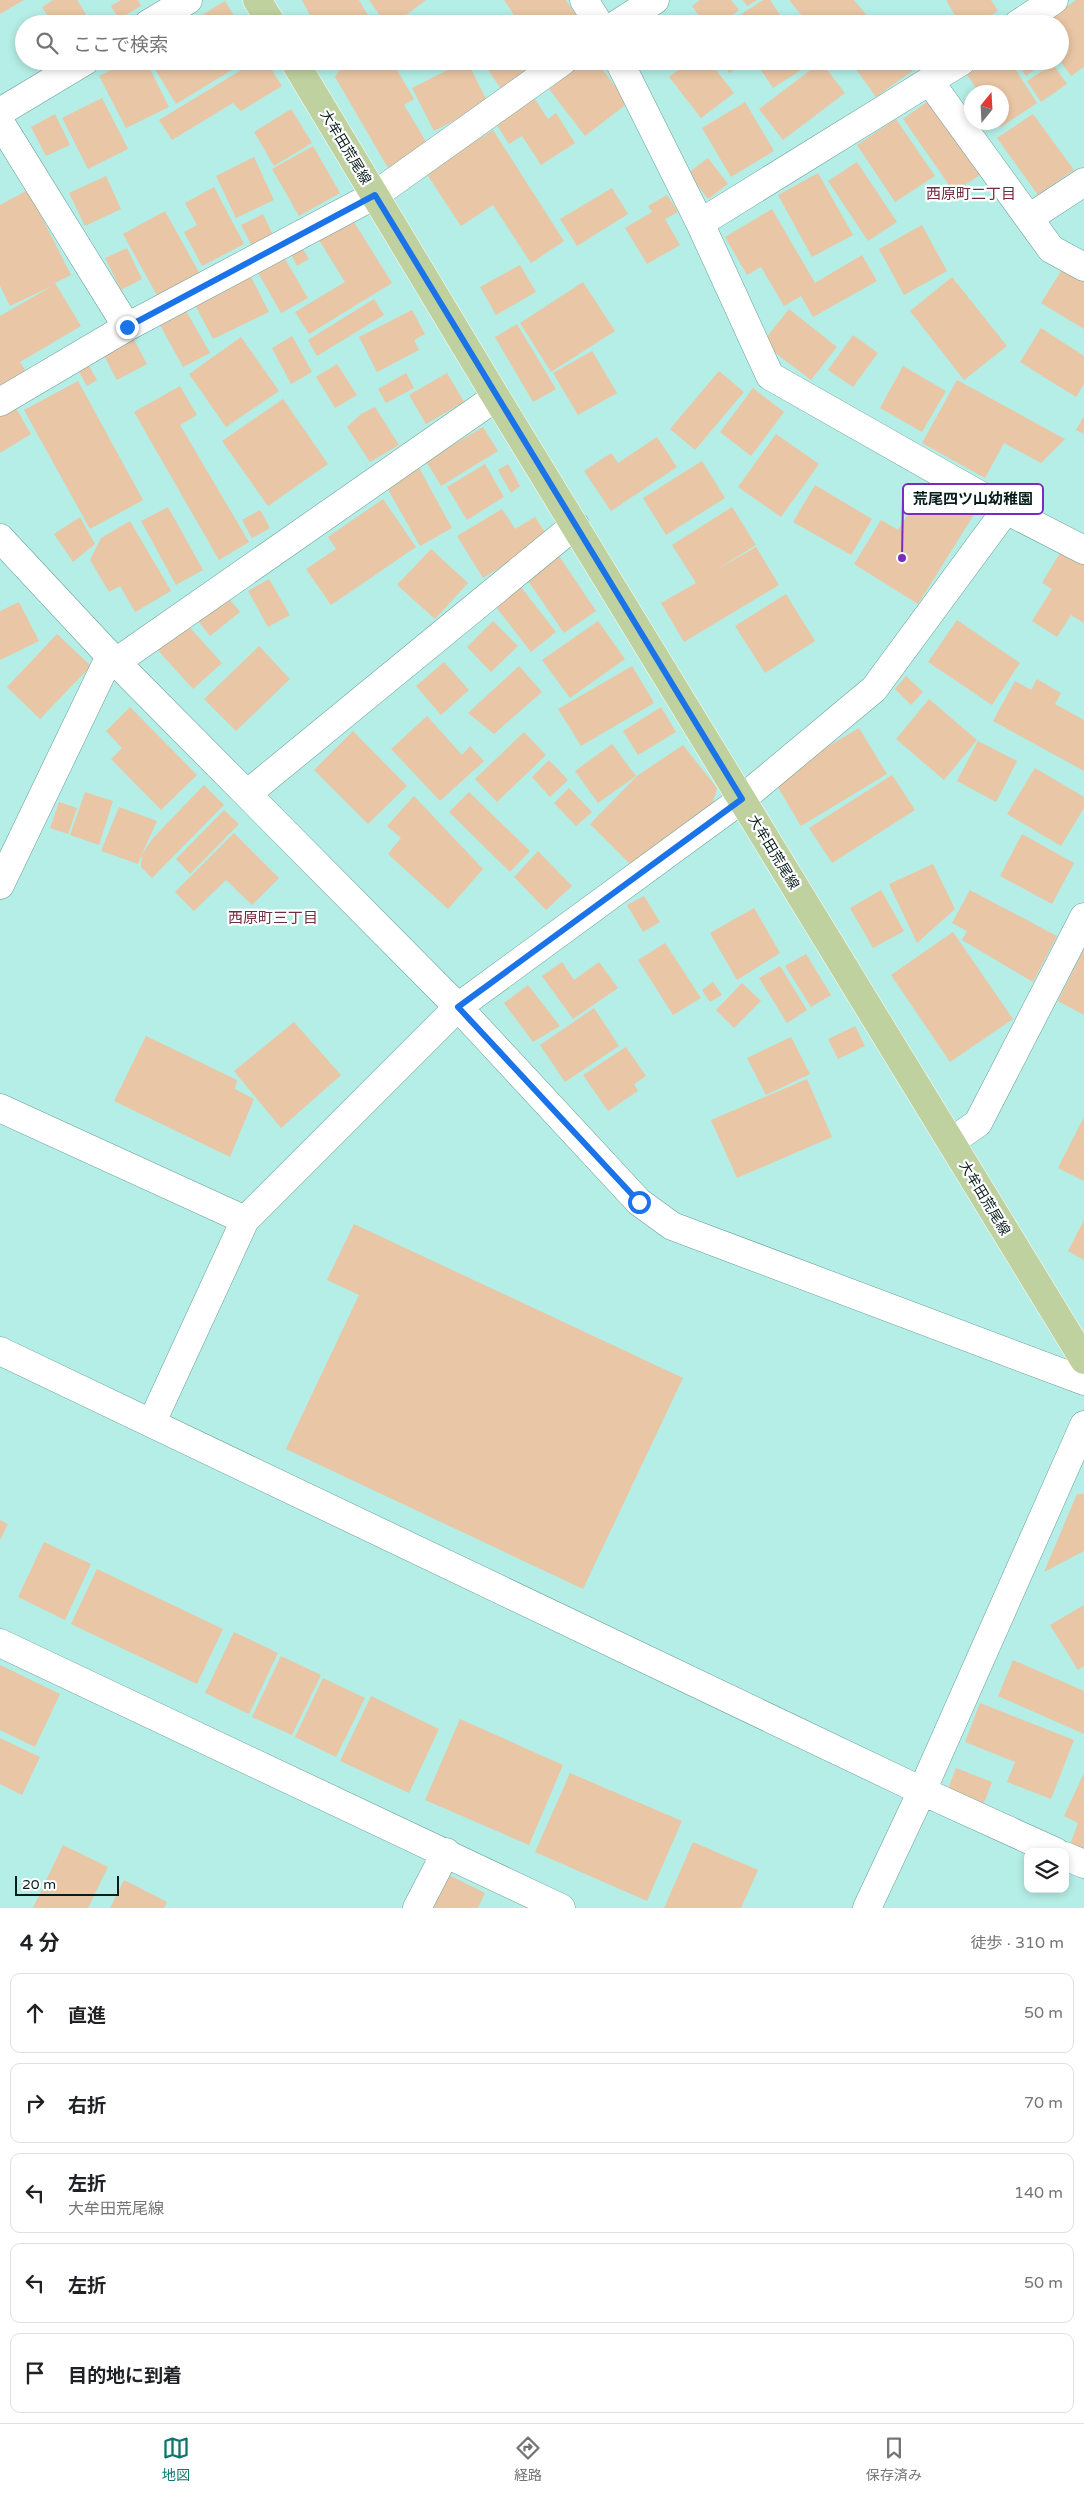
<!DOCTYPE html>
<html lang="ja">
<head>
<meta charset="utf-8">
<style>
	:root { --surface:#fff; --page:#f6f6f6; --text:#202124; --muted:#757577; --line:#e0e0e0; --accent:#0f766e }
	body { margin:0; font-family:"Varela Round","Noto Sans JP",sans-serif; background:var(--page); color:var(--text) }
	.controls { position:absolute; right:15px; bottom:15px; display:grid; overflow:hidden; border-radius:10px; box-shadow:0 2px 8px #0003 }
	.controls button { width:45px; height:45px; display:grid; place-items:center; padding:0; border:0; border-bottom:1px solid var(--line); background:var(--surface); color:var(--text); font:25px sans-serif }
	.compass { position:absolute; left:964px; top:85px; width:45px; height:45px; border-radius:50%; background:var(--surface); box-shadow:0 2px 8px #0003; rotate:18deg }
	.scale { position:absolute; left:15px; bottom:12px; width:104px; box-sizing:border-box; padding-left:5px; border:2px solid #061d1a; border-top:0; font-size:14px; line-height:18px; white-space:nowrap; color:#061d1a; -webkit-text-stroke:4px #fff; paint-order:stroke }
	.stop { position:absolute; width:15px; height:15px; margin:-11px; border:4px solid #1a73e8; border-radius:50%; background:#fff }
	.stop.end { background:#1a73e8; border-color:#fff; box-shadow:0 1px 5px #0008 }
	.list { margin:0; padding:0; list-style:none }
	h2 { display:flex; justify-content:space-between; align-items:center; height:65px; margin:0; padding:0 20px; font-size:21px }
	h2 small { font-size:16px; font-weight:400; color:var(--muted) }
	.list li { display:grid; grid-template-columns:32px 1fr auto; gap:15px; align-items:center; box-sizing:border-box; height:80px; margin:0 10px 10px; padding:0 10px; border:1px solid var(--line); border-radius:10px }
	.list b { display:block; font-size:19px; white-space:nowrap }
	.list p { margin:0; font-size:16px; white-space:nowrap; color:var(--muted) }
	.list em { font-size:16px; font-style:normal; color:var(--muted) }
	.icon { flex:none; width:28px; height:28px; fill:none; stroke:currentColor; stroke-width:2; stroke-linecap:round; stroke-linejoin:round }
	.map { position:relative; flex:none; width:1084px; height:1908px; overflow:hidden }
	.search { position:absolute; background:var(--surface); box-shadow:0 2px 8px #0003; left:15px; right:15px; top:15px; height:55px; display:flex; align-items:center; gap:12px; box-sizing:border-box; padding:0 18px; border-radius:28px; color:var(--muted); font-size:19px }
	.sheet { height:515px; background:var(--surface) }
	nav { display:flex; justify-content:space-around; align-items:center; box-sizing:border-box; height:70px; border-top:1px solid var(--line); background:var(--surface); font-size:14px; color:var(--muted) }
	nav a { display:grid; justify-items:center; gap:2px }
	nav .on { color:var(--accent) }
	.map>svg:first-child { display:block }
</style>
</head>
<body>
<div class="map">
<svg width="1084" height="1908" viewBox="0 0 1084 1908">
	<rect width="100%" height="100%" fill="#b5eee6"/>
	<!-- building -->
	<path fill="#e9c6a5" d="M0 0H24L0 14Z
		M53 0H77L92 24H53L42 7Z
		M121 0H138L141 6 119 19 111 6Z
		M302 0H359L373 24H315Z
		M369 0H426L394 24H386Z
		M504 0H566L582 24H520Z
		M700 0H731L739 10 721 24H705L692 6Z
		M743 0H757L747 6Z
		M763 0H770L786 24H726Z
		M789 0H854L874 24H809Z
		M946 0H991L998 11 976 24H960Z
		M1076 0H1084V67L1071 76 1060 61V24H1043Z
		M225 1 239 24H201L197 18Z
		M129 61H146L169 107 126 128 99 76Z
		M150 61H247L176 104Z
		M256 61H266L282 86 241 111 233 103 172 140 159 120Z
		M350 61H392L414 99 404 105 431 150 391 173 335 77 343 65Z
		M465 61H467L488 103 434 131 412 88Z
		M495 61H508L511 65 516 61H531L537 69 504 93 486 67Z
		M586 61H596L628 103 585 136 549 89Z
		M690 61H709L734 93 701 118 669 77Z
		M721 61H746L729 73Z
		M755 61H810L812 63 773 88Z
		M841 61H854L846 67Z
		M858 61H926L876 97 853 65Z
		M989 61H1010L1037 103 1001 127 998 122H1002V92H979L967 75Z
		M1016 61H1035L1039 67 1026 76Z
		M821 62 845 93 783 140 759 109Z
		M1053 64 1067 84 1041 102 1027 81Z
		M102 98 128 149 88 169 62 118Z
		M534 98 548 119 556 113 575 143 541 165 522 136 509 144 496 124Z
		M928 101 980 175 954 192 903 119Z
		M745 102 774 151 731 177 702 128Z
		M291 109 312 143 274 166 254 132Z
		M55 114 70 145 46 156 31 127Z
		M1033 114 1074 170 1038 195 997 138Z
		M896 119 935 176 895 202 857 145Z
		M493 130 564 241 531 263 493 205 461 226 426 173Z
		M313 146 340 193 299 216 272 169Z
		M254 157 274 200 236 218 216 176Z
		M708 158 728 184 708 199 688 173Z
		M857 162 897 222 868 241 828 181Z
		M818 173 853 235 812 257 778 195Z
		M106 176 121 209 85 226 69 193Z
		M214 187 244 244 202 266 184 232 197 225 185 203Z
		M612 188 628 214 577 246 560 219Z
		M28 190 71 275 55 283 81 326 20 362 28 375 0 392V316L52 286 10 306 0 286V205Z
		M667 195 678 212 665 219 680 245 647 264 625 228 652 212 648 206Z
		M772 209 815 283 862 255 877 281 813 317 801 296 784 306 761 267 747 275 725 237Z
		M165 211 201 276 159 299 123 234Z
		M263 214 273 235 252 246 241 225Z
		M352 219 392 283 309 334 295 312 345 282 319 240Z
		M922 225 947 271 904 295 879 249Z
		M301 246 309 259 297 266 290 252Z
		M127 248 142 279 121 290 105 258Z
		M282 254 308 298 281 313 256 269Z
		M520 265 536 292 496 315 480 287Z
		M1063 268 1084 281V329L1041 303Z
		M250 275 269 312 213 339 194 303Z
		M952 277 1007 346 964 380 910 311Z
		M583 282 615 331 551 372 520 323Z
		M374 299 384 315 317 356 308 340Z
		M789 309 837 347 811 380 762 343Z
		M412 310 425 334 414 340 419 350 377 372 359 337Z
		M186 311 210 353 183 367 160 325Z
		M517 324 556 389 533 402 495 337Z
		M1041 328 1084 356V384L1076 397 1020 362Z
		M853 335 878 353 853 387 828 370Z
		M132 336 147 364 117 380 102 352Z
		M292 336 312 372 291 384 272 348Z
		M241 337 279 391 226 427 189 374Z
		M592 351 617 393 578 415 553 373Z
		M88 364 97 380 87 386 78 370Z
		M337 364 357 395 335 408 316 377Z
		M903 366 946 391 922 432 880 408Z
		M719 371 744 392 695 450 670 429Z
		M406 373 414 388 386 403 378 389Z
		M447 373 464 402 426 424 409 395Z
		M957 380 1065 439 1041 463 1004 443 985 478 922 443Z
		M78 381 143 500 90 529 24 410Z
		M180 386 197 415 180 425 249 542 219 560 134 412Z
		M753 388 784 412 751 456 720 432Z
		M283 399 328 464 268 506 222 441Z
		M14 405 31 434 0 453V413Z
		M375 407 399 445 370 462 347 427 361 414Z
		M1084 416V434L1076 430Z
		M483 427 498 451 441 486 426 461Z
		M776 434 819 464 781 517 738 487Z
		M657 437 677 467 611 511 584 471 611 453 618 463Z
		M702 461 725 498 666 535 643 498Z
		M485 464 504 497 467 520 447 487Z
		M508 464 520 486 511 493 498 470Z
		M419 468 452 528 420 546 386 486Z
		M928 483 975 513 918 604 854 564 881 520 898 530Z
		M815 485 872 519 851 555 793 522Z
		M383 499 416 547 331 605 306 569 336 549 328 537Z
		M168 507 203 570 176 585 141 521Z
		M732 507 756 545 714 571 756 547 779 585 684 642 661 603 696 583 672 545Z
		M502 509 515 529 535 517 548 537 483 578 457 536Z
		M260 510 270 528 252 538 242 520Z
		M80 517 95 544 73 562 54 534Z
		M130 521 171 591 135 612 120 586 109 592 90 560 101 538Z
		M1063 548 1084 561V623L1071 615 1057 637 1032 621 1052 589 1042 583Z
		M431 549 468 583 435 619 397 585Z
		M559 556 596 611 564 633 526 578Z
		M269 579 290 615 268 627 248 591Z
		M521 587 556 632 531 652 496 607Z
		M786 594 815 641 765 673 735 626Z
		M226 595 240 612 210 636 196 618Z
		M19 602 39 641 0 660V611Z
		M183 620 222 663 193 689 154 646Z
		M957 620 1020 663 992 705 928 662Z
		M493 621 518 646 491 672 467 647Z
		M598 621 625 659 570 698 542 660Z
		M57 634 91 666 40 719 7 687Z
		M259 646 290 679 236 731 204 699Z
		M444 662 469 690 441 715 416 686Z
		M519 666 542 692 494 734 468 713Z
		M632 666 654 703 581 746 558 709Z
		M906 676 923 692 911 705 895 689Z
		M1037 679 1061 693 1055 704 1084 720V771L993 721 1015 681 1031 690Z
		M929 699 977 740 944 780 896 739Z
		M130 707 197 775 161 810 111 759 122 748 106 731Z
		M661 707 676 732 638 755 623 731Z
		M427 716 462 755 470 746 484 761 440 801 391 749Z
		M859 728 887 774 801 826 773 779Z
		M353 731 407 786 368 824 314 770Z
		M524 732 546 755 497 802 475 779Z
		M978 741 1017 761 996 802 957 781Z
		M612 744 636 776 598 803 575 771Z
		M683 745 717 788 711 809 632 866 590 824 637 776Z
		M549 760 568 780 550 797 532 777Z
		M1035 768 1084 797V808L1061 846 1007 814Z
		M892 775 915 810 832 863 809 828Z
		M204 785 224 805 152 878 141 867 142 854 138 864 101 851 119 807 157 821 142 854 153 838Z
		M569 788 592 812 576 826 554 803Z
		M85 792 113 801 99 845 70 835Z
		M469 792 530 851 510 872 449 812Z
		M414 796 483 869 448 909 388 854 401 838 387 826Z
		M59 802 77 808 68 834 50 828Z
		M224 810 239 824 190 874 176 859Z
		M234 833 279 878 252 905 226 880 194 911 175 892Z
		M1022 834 1074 863 1052 904 1000 876Z
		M538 851 572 886 546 910 514 877Z
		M933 864 955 909 917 943 889 884Z
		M881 890 904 931 873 948 850 908Z
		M970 890 1057 936 1033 982 962 940 967 931 952 923Z
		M644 896 660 922 643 932 627 905Z
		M754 908 780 953 737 980 710 933Z
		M953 932 1013 1019 950 1062 891 975Z
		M665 943 701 998 673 1015 638 960Z
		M1084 949V1015L1058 1001Z
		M806 954 831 995 811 1007 785 966Z
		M562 962 574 980 599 962 618 988 573 1019 542 976Z
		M780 966 807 1010 787 1023 759 978Z
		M713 982 722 995 710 1002 702 990Z
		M742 983 761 1001 734 1028 716 1010Z
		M528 985 560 1026 533 1042 504 1003Z
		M594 1008 619 1046 565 1082 540 1045Z
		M294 1022 341 1075 281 1128 234 1071Z
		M855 1026 865 1046 838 1059 828 1039Z
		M146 1036 237 1080 235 1089 254 1099 230 1157 114 1101Z
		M791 1037 810 1074 766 1095 747 1058Z
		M626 1047 646 1076 634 1084 638 1091 608 1111 583 1075Z
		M807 1079 832 1137 737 1178 711 1120Z
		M1084 1117V1181L1058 1168Z
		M1084 1220V1260L1068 1251Z
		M354 1224 683 1378 583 1589 286 1449 359 1295 327 1280Z
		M1077 1494H1084V1551L1044 1572Z
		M0 1520 8 1524 0 1540Z
		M44 1542 91 1564 65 1620 18 1597Z
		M97 1569 223 1629 197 1684 71 1624Z
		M1084 1605V1666L1078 1670 1050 1625Z
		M234 1632 278 1653 249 1714 205 1693Z
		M281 1656 321 1675 292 1735 252 1717Z
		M1013 1660 1084 1691V1734L998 1696Z
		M0 1665 60 1694 35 1747 0 1730Z
		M323 1678 365 1698 336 1757 295 1737Z
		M371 1696 439 1729 409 1793 340 1761Z
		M980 1703 1074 1740 1051 1799 1007 1782 1015 1762 965 1742Z
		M460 1719 563 1765 529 1845 425 1800Z
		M0 1738 40 1757 22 1795 0 1784Z
		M956 1768 992 1782 982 1808 946 1794Z
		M570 1773 682 1821 647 1901 535 1852Z
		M1084 1773V1862L1067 1853 1078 1823 1064 1816Z
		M693 1842 758 1870 741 1908H664Z
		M63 1845 108 1867 88 1908H33Z
		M445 1873 485 1893 478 1908H428Z
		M124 1880 167 1902 164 1908H110Z"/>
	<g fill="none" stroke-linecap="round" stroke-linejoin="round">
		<!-- minor casing -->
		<g stroke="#679f97" stroke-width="29">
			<path id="minor" d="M584 0 599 24
				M148 24 188 0
				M617 24 655 0
				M1018 24 1054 0
				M619 61 700 223 770 376 1006 510 1084 550
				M930 82 1051 249 1084 267
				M0 112 85 61
				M0 122 127 327
				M1029 218 1084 182
				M700 223 962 61
				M0 402 127 327 375 195 563 61
				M0 538 110 656 458 1007 639 1202 672 1226 1084 1381
				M116 662 496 397
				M247 794 575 525
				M0 885 110 656
				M0 1108 245 1220
				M951 1142 978 1123 1084 917
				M0 1351 922 1791 1056 1852
				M152 1422 245 1220 458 1007 742 799 874 689 1006 510
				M0 1643 561 1908
				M1065 1856 1084 1864
				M417 1908 446 1852
				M867 1908 922 1791 1084 1425"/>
		</g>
		<!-- major casing -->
		<g stroke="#fff" stroke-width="29">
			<path id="major" d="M257 0 272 24
				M294 61 496 397 1084 1360"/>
		</g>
		<!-- minor -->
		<use href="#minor" stroke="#fff" stroke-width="28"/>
		<!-- major -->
		<use href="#major" stroke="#bfd19e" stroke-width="28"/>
	</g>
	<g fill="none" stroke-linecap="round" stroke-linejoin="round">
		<!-- route -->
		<path stroke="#1a73e8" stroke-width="6" d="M127 327 375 195 742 799 458 1007 639 1202"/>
	</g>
	<g text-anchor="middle" stroke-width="4.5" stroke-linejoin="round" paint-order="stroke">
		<!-- street labels -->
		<g font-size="14" fill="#061d1a" stroke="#fff">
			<text transform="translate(346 147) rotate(59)" y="5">大牟田荒尾線</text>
			<text transform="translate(774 852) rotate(59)" y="5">大牟田荒尾線</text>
			<text transform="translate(985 1198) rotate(59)" y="5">大牟田荒尾線</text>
		</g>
		<!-- neighbourhood labels -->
		<g font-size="15" fill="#722c40" stroke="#fff">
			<text x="971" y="199">西原町二丁目</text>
			<text x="273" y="923">西原町三丁目</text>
		</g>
	</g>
	<!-- callouts -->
	<path fill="none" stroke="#7b2cbf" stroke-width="2" d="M902 558L903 499"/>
	<circle fill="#7b2cbf" stroke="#fff" stroke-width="2" cx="902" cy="558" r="5"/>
	<rect fill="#fff" stroke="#7b2cbf" stroke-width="2" x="903" y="484" width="140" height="30" rx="5"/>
	<g font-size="15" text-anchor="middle" font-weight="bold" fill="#061d1a">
		<text x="973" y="504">荒尾四ツ山幼稚園</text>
	</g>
</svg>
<div class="controls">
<button><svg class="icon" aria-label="layers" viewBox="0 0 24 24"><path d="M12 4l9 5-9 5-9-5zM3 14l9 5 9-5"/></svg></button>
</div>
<svg class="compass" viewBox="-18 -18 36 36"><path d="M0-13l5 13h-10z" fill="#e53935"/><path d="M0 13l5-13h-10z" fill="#757577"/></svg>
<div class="scale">20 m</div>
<div class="stop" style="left:639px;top:1202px"></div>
<div class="stop end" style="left:127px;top:327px"></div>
<div class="search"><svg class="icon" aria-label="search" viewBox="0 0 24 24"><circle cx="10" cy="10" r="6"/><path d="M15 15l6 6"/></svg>ここで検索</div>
</div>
<section class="sheet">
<h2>4 分<small>徒歩 · 310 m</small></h2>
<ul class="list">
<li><svg class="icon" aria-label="ahead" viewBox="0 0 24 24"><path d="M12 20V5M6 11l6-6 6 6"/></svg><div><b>直進</b></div><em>50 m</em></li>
<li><svg class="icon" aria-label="right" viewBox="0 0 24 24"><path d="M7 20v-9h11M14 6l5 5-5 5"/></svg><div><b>右折</b></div><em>70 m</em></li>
<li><svg class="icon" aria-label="left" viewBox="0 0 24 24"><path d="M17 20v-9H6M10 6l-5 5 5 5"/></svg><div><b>左折</b><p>大牟田荒尾線</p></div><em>140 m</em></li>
<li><svg class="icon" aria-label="left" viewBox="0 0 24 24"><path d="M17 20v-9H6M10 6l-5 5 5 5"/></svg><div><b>左折</b></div><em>50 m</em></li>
<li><svg class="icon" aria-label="arrive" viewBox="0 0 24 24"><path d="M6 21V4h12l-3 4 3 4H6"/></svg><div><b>目的地に到着</b></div></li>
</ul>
</section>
<nav>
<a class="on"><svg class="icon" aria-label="map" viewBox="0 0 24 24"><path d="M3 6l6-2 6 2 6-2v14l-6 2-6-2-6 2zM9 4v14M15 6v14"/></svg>地図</a>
<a><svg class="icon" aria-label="directions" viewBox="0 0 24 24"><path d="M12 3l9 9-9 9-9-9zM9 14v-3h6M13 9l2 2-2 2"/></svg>経路</a>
<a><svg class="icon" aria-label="saved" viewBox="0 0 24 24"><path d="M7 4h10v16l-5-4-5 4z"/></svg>保存済み</a>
</nav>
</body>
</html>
